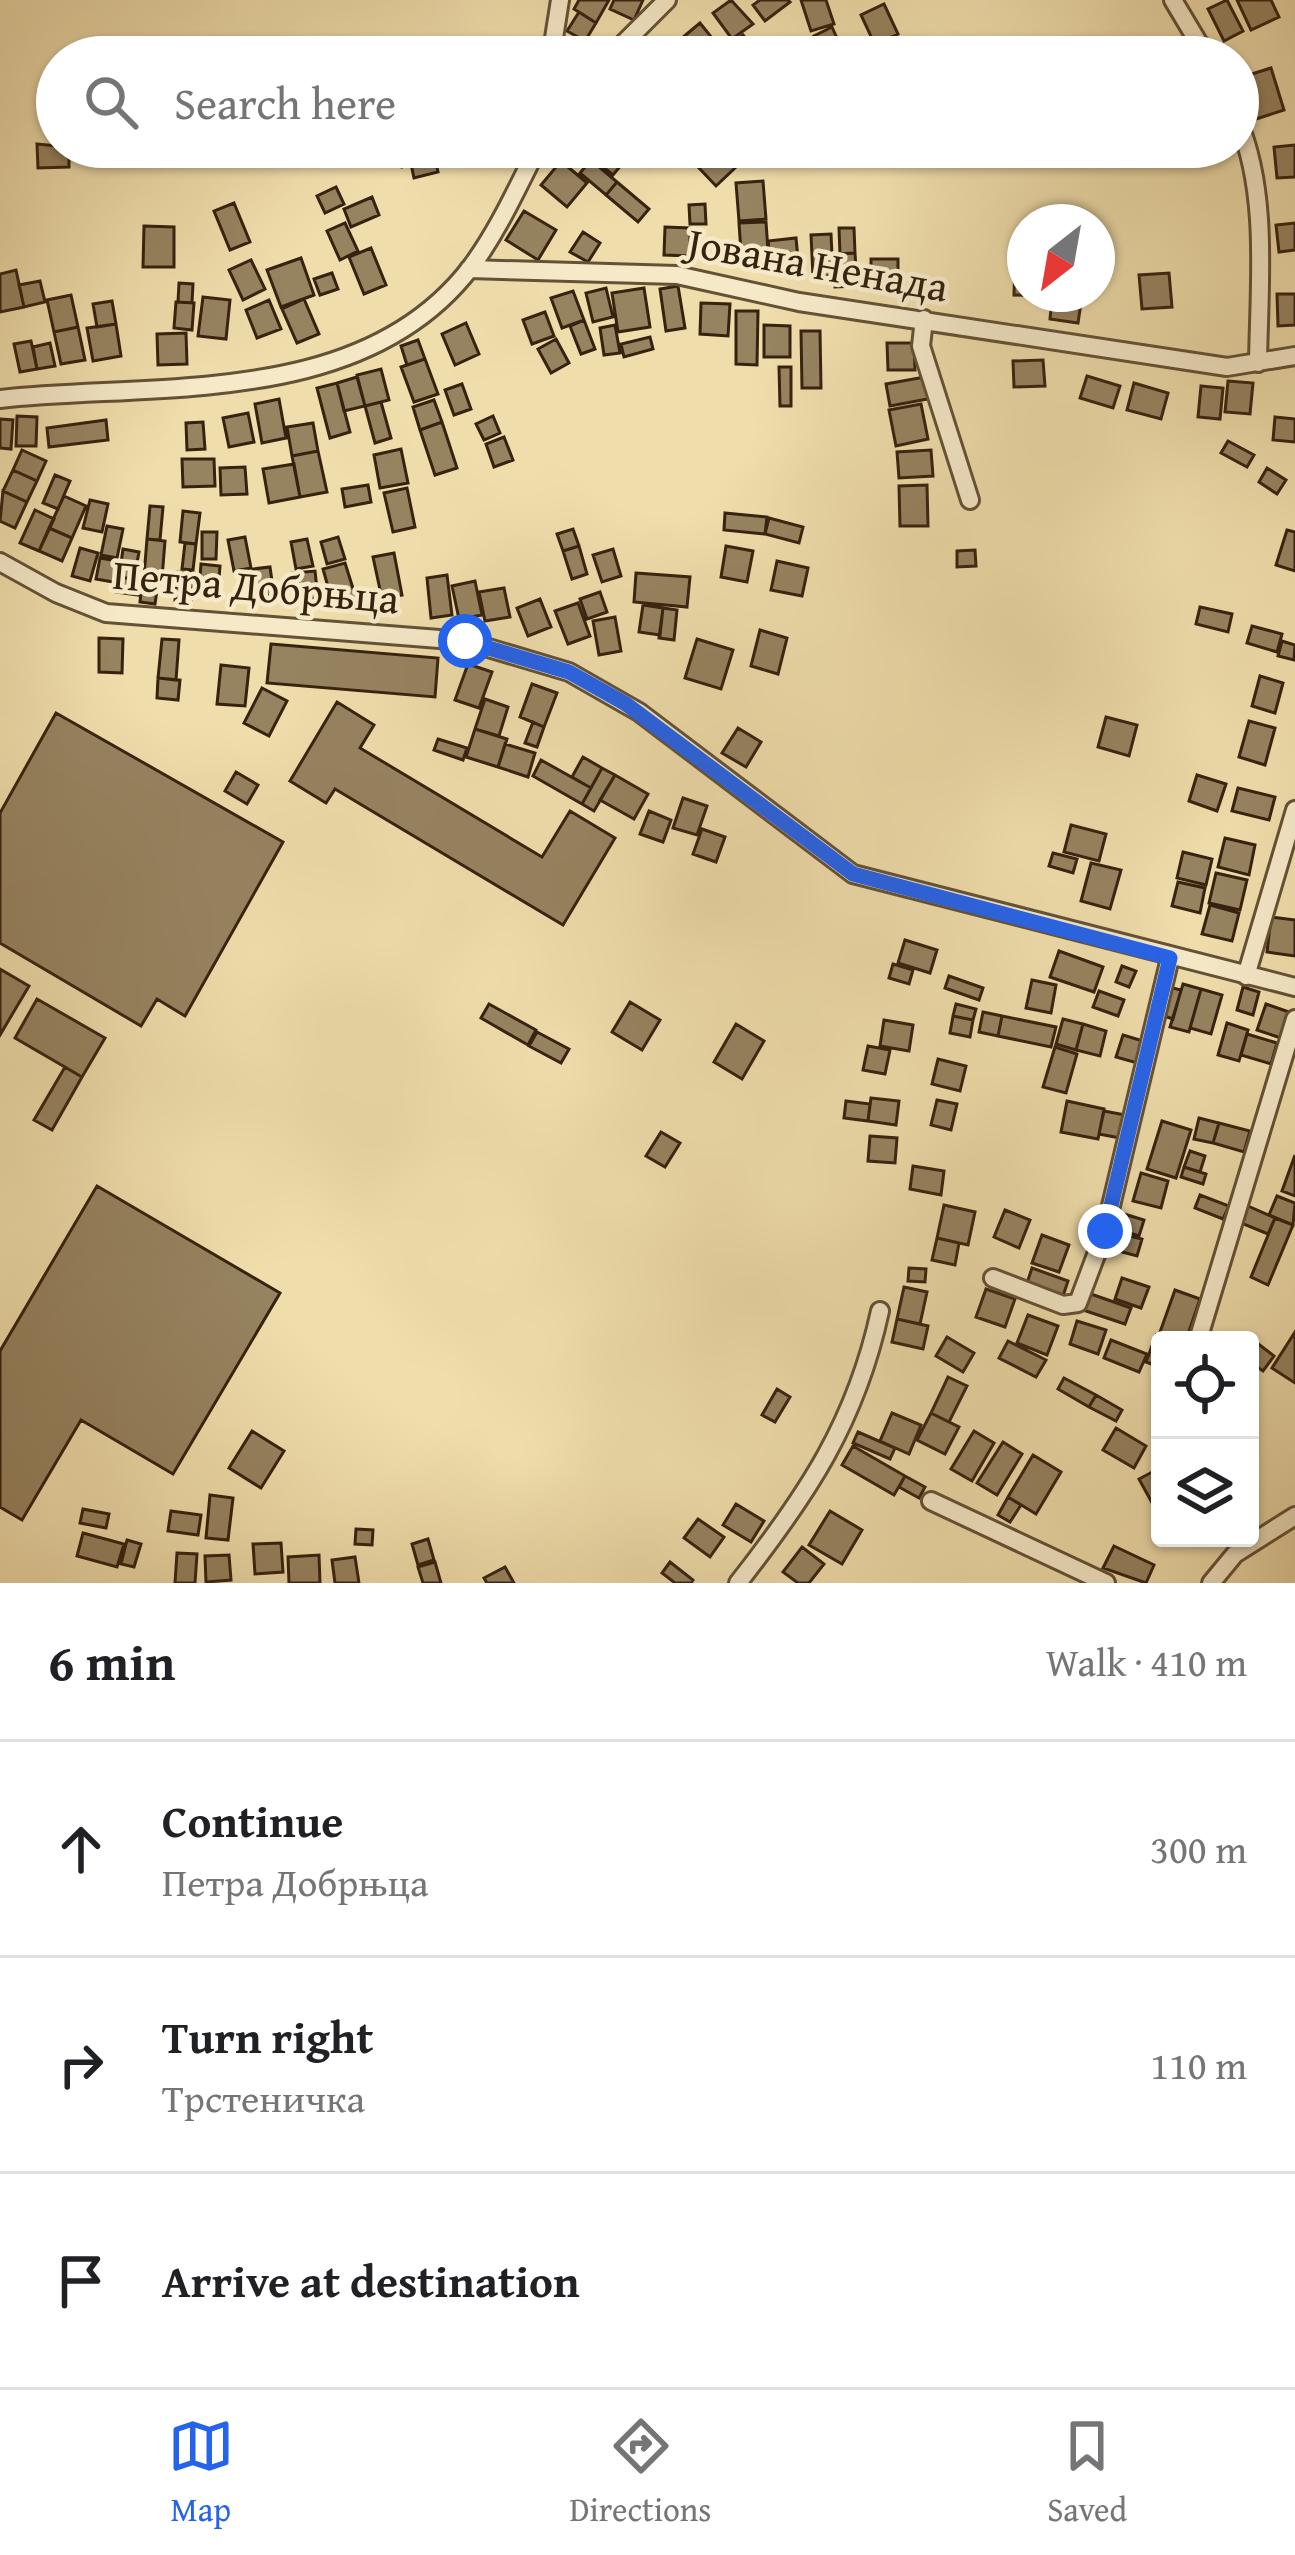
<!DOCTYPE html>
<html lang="en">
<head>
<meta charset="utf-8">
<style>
	:root { --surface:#fff; --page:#f2f2f2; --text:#202124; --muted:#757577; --line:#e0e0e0; --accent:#2563eb }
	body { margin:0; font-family:"Gentium Book Plus",serif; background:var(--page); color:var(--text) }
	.controls { position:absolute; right:36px; bottom:36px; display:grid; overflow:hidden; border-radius:12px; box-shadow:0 3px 9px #0004 }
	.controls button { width:108px; height:108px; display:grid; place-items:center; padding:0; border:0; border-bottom:3px solid var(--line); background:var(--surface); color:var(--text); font:60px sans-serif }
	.compass { position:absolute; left:1007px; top:204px; width:108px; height:108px; border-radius:50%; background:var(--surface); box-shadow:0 3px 9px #0004; rotate:211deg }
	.stop { position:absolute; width:36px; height:36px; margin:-27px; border:9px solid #2563eb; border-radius:50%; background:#fff }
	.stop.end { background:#2563eb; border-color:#fff; box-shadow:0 3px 12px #0008 }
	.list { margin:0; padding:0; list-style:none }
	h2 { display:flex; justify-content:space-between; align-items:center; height:156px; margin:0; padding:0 48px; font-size:51px }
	h2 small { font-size:39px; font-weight:400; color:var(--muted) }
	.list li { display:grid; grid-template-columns:78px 1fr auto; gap:36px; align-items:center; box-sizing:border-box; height:216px; padding:0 48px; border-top:3px solid var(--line) }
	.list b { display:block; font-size:45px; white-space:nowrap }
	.list p { margin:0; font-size:39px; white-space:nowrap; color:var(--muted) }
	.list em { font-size:39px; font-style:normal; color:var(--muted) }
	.icon { flex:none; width:66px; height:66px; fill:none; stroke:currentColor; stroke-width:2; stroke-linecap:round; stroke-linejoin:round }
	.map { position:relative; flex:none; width:1295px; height:1583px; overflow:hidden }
	.search { position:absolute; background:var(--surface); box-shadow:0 3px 9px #0004; left:36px; right:36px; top:36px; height:132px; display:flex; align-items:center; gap:30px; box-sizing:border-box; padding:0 42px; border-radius:66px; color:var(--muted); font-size:45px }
	.sheet { height:804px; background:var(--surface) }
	nav { display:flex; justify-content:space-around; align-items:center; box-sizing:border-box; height:168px; border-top:3px solid var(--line); background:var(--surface); font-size:33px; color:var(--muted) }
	nav a { display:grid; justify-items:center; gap:6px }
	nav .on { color:var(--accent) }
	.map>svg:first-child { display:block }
</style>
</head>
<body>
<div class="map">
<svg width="1295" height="1583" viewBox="0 0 1295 1583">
	<rect width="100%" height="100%" fill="#efddab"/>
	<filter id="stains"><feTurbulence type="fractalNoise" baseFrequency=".00167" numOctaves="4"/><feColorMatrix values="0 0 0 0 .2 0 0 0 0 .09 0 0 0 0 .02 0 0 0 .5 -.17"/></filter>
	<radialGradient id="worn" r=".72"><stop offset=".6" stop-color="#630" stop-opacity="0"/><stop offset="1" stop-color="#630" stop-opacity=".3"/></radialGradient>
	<!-- building -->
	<path fill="#968360" stroke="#36220f" stroke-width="3" d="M579 0H609L596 23 574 9Z
		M614 0H643L634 20 610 9Z
		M731 0 753 24 732 39 713 13Z
		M760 0H788L790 2 765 21 753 5Z
		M801 0H826L834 24 811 31Z
		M1227 0 1243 31 1224 41 1208 9Z
		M1237 0H1271L1279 17 1251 30Z
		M884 4 898 34 875 45 861 15Z
		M579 12 596 23 585 41 567 31Z
		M700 23 720 48 709 57H698L682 38Z
		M832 27 840 45 822 53 814 36Z
		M743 35 754 50 744 57 733 42Z
		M776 42 785 57H752Z
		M1271 68 1284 110 1253 120 1239 78Z
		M37 144 69 147V167L38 168Z
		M1295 145V177L1277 178 1274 147Z
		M161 147H185L187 159 164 162Z
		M397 147H432L435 158 402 167Z
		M432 147H465L467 157 436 165Z
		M580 147H610L597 162Z
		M610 147 628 157 613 175 597 162Z
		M716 147 735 168 716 186 680 148Z
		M435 158 438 172 414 178 411 164Z
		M591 160 617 182 606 195 580 173Z
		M561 161 587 183 567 207 541 185Z
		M763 181 766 219 739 221 736 183Z
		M617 182 649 209 638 222 606 195Z
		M336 187 344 204 325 213 317 196Z
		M372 197 379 215 351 227 344 209Z
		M234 203 250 242 230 250 214 211Z
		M705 204 706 224H690L689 205Z
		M524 211 556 230 538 260 506 240Z
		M766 222 769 265 742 267 739 223Z
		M345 223 358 251 340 260 327 231Z
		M1295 223V250L1279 252 1276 225Z
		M144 226 174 227V267H143Z
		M665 227 690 228V256L664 255Z
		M839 228H854L855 253 840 254Z
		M583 232 600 243 588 262 570 252Z
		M831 234 833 276H813L811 235Z
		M796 238 799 269 772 271 768 241Z
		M371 248 386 285 364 294 349 257Z
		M855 253 857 286 835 287 833 254Z
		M301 258 314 295 281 307 267 270Z
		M871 259H898V290L871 291Z
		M1015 259H1025V294L1046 296 1014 295Z
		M251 260 265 289 243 300 229 270Z
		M16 270 24 307 0 312V274Z
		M332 273 338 289 320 295 314 279Z
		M1169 273 1172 307 1142 309 1139 275Z
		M40 281 45 302 24 307 19 285Z
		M179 283 193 284 192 303 178 302Z
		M678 286 685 328 666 331 660 289Z
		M606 288 613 317 593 322 586 293Z
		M644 288 650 327 618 332 612 293Z
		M573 291 584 320 562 328 551 298Z
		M1277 294H1295V325L1278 326Z
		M71 295 78 327 54 332 47 300Z
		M203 297 230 300 226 339 198 336Z
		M304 299 319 334 297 343 282 309Z
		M1052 299 1081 303 1078 323 1050 319Z
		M269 300 281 329 257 338 246 310Z
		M112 301 116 324 97 327 93 304Z
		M176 302 194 303 192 330 174 328Z
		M701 303 730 304 728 336 700 334Z
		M736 311H758L757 365 736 364Z
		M545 312 554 336 532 344 523 320Z
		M584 320 595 349 581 354 570 326Z
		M466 323 479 354 455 365 442 334Z
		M116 324 121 356 93 361 87 328Z
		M615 325 620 353 604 355 600 328Z
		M764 325 790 326V357H764Z
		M78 327 85 360 61 364 54 332Z
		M801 331H820L821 388H802Z
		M186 333 187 364 158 365 157 334Z
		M650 337 653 349 624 357 621 344Z
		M556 339 569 363 551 373 538 349Z
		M418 340 425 359 407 365 401 346Z
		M31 341 37 369 20 372 14 344Z
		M50 343 55 366 37 369 33 347Z
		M887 343H914L915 370H888Z
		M425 359 438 394 414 402 401 367Z
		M1043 360 1045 386 1014 387 1013 361Z
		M779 367H791V406H780Z
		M381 369 389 400 365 406 357 375Z
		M930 376 933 398 890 406 886 384Z
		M1087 376 1120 386 1113 408 1080 398Z
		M357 377 365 406 344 411 337 383Z
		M1228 381 1253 383 1250 414 1225 412Z
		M337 383 350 432 330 438 317 388Z
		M1134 383 1168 393 1161 419 1127 410Z
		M462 384 471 409 454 415 445 390Z
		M1201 386 1223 388 1220 419 1198 417Z
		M279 399 286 438 262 443 255 404Z
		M434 400 442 422 420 430 413 407Z
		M381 402 391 438 375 443 365 406Z
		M921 404 928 439 896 446 889 410Z
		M248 413 254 442 229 447 223 418Z
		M17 416 37 417 36 446H16Z
		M493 416 500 433 484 440 476 424Z
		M1275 417 1295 419V442L1273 440Z
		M0 419 13 420 11 449 0 448Z
		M106 420 108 440 49 447 47 428Z
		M203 422 205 449 187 450 186 423Z
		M442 422 457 468 435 475 420 430Z
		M313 423 318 451 292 456 287 427Z
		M504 437 513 460 494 467 486 444Z
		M1228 441 1254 455 1247 467 1221 453Z
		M401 449 408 483 380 488 374 455Z
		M22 450 46 461 37 481 13 470Z
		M931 450 933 476 899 478 897 452Z
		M318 451 327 492 300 497 292 456Z
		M182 459H214L215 486 183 487Z
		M294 464 300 497 269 503 263 469Z
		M245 467 247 494 221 495 220 468Z
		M1267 468 1286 480 1277 494 1259 482Z
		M13 470 37 481 27 502 3 491Z
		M55 475 70 481 58 509 43 503Z
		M368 485 371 502 345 507 342 489Z
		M927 485 928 526H900L899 486Z
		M407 488 415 527 393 532 384 493Z
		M3 491 27 502 15 528 0 521Z
		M64 496 86 506 72 538 49 528Z
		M90 500 108 504 102 532 83 528Z
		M150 506 163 507 160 540 147 539Z
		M35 510 54 519 39 551 20 543Z
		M183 511 200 513 196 544 180 542Z
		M725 513 767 517 765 534 724 530Z
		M769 518 803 527 799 543 765 534Z
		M107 526 123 529 117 558 101 555Z
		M49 528 72 538 62 561 39 551Z
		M573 529 579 546 563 551 557 534Z
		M1287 530 1295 532V571L1276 565Z
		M202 532H217L216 559H202Z
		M245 537 251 568 234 571 228 540Z
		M338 537 345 559 327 564 321 542Z
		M147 539 165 541 162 578 144 576Z
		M307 539 313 566 296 569 291 542Z
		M185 543 196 544 193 570 182 569Z
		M579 546 587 574 572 579 563 551Z
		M726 546 753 551 747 582 721 577Z
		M80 548 98 553 90 581 72 576Z
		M123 549 139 552 134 579 119 577Z
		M613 549 621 576 602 582 593 555Z
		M975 550 976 566 957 567V551Z
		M394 553 402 595 382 599 373 557Z
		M100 558 117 561 113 582 96 579Z
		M777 561 808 568 802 596 771 590Z
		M345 563 357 601 334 608 323 569Z
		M201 564 220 566 218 591 199 590Z
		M270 567 274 595 257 597 253 569Z
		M315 571 318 598 296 601 292 573Z
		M177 572 194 573 191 601 175 600Z
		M636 573 690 577 687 607 634 602Z
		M447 575 452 615 431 618 427 578Z
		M119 577 140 580 138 595 116 592Z
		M475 581 482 615 459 619 452 586Z
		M142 582 158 583 155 604 140 602Z
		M504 588 510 617 485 621 479 592Z
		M600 592 607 612 587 619 580 599Z
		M540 599 551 627 528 636 517 608Z
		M578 603 590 636 568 644 555 611Z
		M643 605 663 608 660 635 639 632Z
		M1200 607 1232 614 1228 632 1196 624Z
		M663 608 677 610 674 640 659 638Z
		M615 617 621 651 599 655 593 621Z
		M1252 626 1282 634 1277 652 1247 643Z
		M760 630 787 638 778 674 751 666Z
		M99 638 123 639 122 673 99 672Z
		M162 639 179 640 176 680 158 678Z
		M697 639 733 650 721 689 685 678Z
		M1282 641 1295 645 1294 660 1278 656Z
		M271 644 438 658 435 697 267 683Z
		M468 664 492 672 479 708 455 700Z
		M221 665 249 668 245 706 217 704Z
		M1260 676 1283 683 1275 713 1252 706Z
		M158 678 180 680 178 700 157 698Z
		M532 684 557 693 544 727 520 717Z
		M262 688 287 701 269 736 244 723Z
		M485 699 508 707 499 736 475 729Z
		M337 702 374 725 360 748 542 857 570 811 615 838 563 925 335 789 326 803 290 781Z
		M56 713 283 842 185 1016 157 999 141 1026 0 943V813Z
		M1106 717 1137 725 1129 756 1098 747Z
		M1249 721 1275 728 1265 765 1239 757Z
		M533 722 544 727 537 747 525 743Z
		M738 728 761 742 746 767 722 753Z
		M475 729 507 739 498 767 466 757Z
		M438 739 467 748 463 760 434 750Z
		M505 744 535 753 528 777 498 767Z
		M583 757 602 768 591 788 572 777Z
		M541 760 591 788 582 804 533 776Z
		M602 768 615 775 594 811 582 804Z
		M236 772 258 785 247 804 225 791Z
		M615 775 648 794 634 819 600 800Z
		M1197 775 1226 784 1217 811 1189 801Z
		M1238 788 1275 797 1269 820 1232 811Z
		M683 798 707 806 697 835 673 828Z
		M649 811 671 820 663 842 640 834Z
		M1071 825 1106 834 1099 861 1064 852Z
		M702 829 725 837 716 862 693 854Z
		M1225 838 1255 845 1249 875 1218 867Z
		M1183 852 1212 859 1206 885 1177 878Z
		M1053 853 1077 859 1073 873 1049 866Z
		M1091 863 1121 870 1110 909 1081 901Z
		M1216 873 1247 880 1240 910 1209 903Z
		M1178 882 1205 888 1200 913 1172 906Z
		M1210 905 1239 913 1232 941 1202 934Z
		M1271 917 1295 920V956L1267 952Z
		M905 940 937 950 930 973 898 963Z
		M1059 951 1103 967 1094 992 1050 977Z
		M893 964 913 970 909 984 889 978Z
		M1122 966 1136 971 1129 987 1116 982Z
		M0 969 29 986 0 1035Z
		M949 976 983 988 979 1000 945 988Z
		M1032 980 1056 985 1051 1013 1026 1008Z
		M1183 984 1201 989 1189 1032 1170 1027Z
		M1169 987 1181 990 1173 1019 1161 1015Z
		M1243 987 1259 992 1253 1015 1237 1010Z
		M1201 989 1222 995 1211 1034 1190 1028Z
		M1099 991 1124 1000 1118 1016 1093 1007Z
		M37 999 105 1038 82 1077 15 1038Z
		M630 1002 660 1020 642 1050 612 1032Z
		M489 1004 536 1030 528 1045 481 1018Z
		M956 1004 976 1009 973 1020 953 1016Z
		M1266 1004 1289 1012 1281 1038 1257 1030Z
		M983 1012 1002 1016 998 1036 979 1032Z
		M953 1016 973 1020 970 1037 950 1033Z
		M1002 1016 1056 1027 1051 1047 998 1036Z
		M1063 1019 1083 1024 1076 1050 1056 1044Z
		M884 1020 913 1025 909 1051 880 1046Z
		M1227 1023 1248 1030 1239 1061 1218 1055Z
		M736 1024 764 1041 742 1079 714 1062Z
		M1083 1024 1106 1031 1100 1056 1076 1050Z
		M537 1032 569 1049 561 1063 529 1046Z
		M1247 1034 1277 1043 1271 1064 1241 1055Z
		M1123 1035 1143 1041 1137 1063 1116 1057Z
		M868 1046 890 1050 885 1074 863 1070Z
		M1055 1047 1077 1054 1066 1093 1043 1087Z
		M938 1059 966 1066 960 1091 932 1084Z
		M65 1067 82 1077 52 1130 34 1120Z
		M871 1098 899 1101 896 1125 868 1121Z
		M937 1100 957 1104 951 1130 931 1125Z
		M846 1101 870 1104 868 1121 844 1118Z
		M1067 1101 1104 1109 1098 1139 1061 1132Z
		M1104 1111 1125 1115 1120 1138 1099 1134Z
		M1199 1118 1219 1123 1213 1143 1194 1139Z
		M1162 1121 1191 1130 1176 1178 1147 1169Z
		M1219 1123 1250 1131 1244 1152 1213 1143Z
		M661 1132 680 1143 665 1167 646 1156Z
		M870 1136 897 1138 895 1163 868 1161Z
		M1190 1151 1205 1156 1200 1172 1184 1167Z
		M1295 1155V1196L1282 1191Z
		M913 1166 944 1171 941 1195 910 1189Z
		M1184 1167 1206 1174 1203 1184 1181 1177Z
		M1141 1173 1168 1181 1161 1208 1133 1201Z
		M97 1186 280 1293 173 1474 81 1420 22 1520 0 1507V1351Z
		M1200 1195 1229 1206 1223 1219 1195 1208Z
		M1277 1196 1295 1203 1293 1225 1269 1215Z
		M944 1205 975 1212 968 1245 937 1238Z
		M1248 1206 1275 1218 1268 1234 1241 1223Z
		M1005 1210 1030 1220 1019 1248 994 1237Z
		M1121 1213 1144 1220 1139 1236 1116 1229Z
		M1275 1218 1293 1225 1268 1285 1251 1277Z
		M1042 1235 1069 1245 1059 1272 1032 1263Z
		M1126 1235 1142 1239 1137 1256 1122 1252Z
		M937 1238 959 1243 955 1265 932 1260Z
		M909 1268 926 1269 925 1282 908 1281Z
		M1032 1268 1068 1281 1063 1296 1027 1283Z
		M1122 1278 1149 1287 1141 1308 1115 1299Z
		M904 1287 927 1292 920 1324 897 1319Z
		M986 1289 1015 1299 1005 1327 976 1317Z
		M1175 1290 1200 1299 1186 1340 1160 1332Z
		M1088 1293 1131 1308 1125 1324 1083 1310Z
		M1028 1315 1058 1326 1047 1355 1017 1343Z
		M897 1319 928 1326 923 1349 892 1342Z
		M1077 1321 1106 1330 1098 1354 1070 1344Z
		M1295 1332V1383L1272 1368Z
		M1156 1335 1168 1340H1160V1367L1146 1362Z
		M947 1337 974 1353 963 1372 936 1356Z
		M1111 1340 1147 1354 1139 1372 1104 1358Z
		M1008 1341 1046 1360 1036 1377 999 1358Z
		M1257 1343 1274 1356 1263 1371 1250 1362Z
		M948 1377 967 1386 949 1422 931 1413Z
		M1064 1378 1096 1395 1089 1407 1058 1389Z
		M777 1389 790 1397 775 1422 762 1415Z
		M1096 1395 1122 1410 1116 1421 1089 1407Z
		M892 1413 921 1425 909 1454 880 1441Z
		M931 1413 959 1427 945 1454 917 1440Z
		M1116 1428 1146 1446 1134 1468 1103 1450Z
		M252 1431 284 1451 261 1488 229 1468Z
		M974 1431 994 1443 972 1481 951 1469Z
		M858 1432 895 1448 890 1459 853 1443Z
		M1003 1442 1022 1454 997 1495 977 1483Z
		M853 1446 905 1476 894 1495 842 1465Z
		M1033 1455 1061 1472 1036 1514 1008 1497Z
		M1160 1468V1507L1156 1510 1139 1479Z
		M905 1476 925 1487 919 1498 899 1487Z
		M210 1495 233 1498 228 1540 206 1538Z
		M1008 1497 1021 1505 1010 1522 998 1515Z
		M736 1504 764 1521 751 1542 723 1525Z
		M83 1509 109 1514 106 1528 80 1523Z
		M171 1511 201 1515 198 1535 168 1531Z
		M830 1511 862 1530 842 1564 809 1545Z
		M698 1519 724 1537 710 1557 684 1538Z
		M356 1529 373 1530 372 1545 355 1544Z
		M83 1533 124 1544 117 1567 77 1556Z
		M428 1539 434 1560 418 1565 412 1544Z
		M127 1540 141 1544 134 1567 121 1564Z
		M281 1543 283 1572 255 1574 253 1544Z
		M1114 1546 1154 1565 1146 1583 1103 1568Z
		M802 1547 824 1564 809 1583H798L783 1572Z
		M177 1553 197 1554 195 1583H175Z
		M229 1555 231 1580 206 1582 205 1556Z
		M319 1555 320 1583H289L288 1557Z
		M355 1557 359 1583H335L332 1560Z
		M435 1562 441 1583H423L418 1567Z
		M670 1562 693 1580 691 1583H675L662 1573Z
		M505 1567 514 1583H487L484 1578Z"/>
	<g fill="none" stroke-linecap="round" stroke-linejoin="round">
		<!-- minor casing -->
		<g stroke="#645136" stroke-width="22">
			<path id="minor" d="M1173 0 1207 57
				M551 57 560 0
				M610 57 667 0
				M1238 121C1269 194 1259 285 1258 363
				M469 269 677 275 799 302 1227 367 1295 356
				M924 319 921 346 970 500
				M0 399C155 382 363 409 471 267 498 231 517 188 538 147
				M0 562 56 593 106 613 465 641 569 672 639 712 853 874 1295 987
				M1246 976 1295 810
				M993 1278 1063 1305 1078 1303 1105 1231 1170 958
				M1198 1340 1295 1019
				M931 1501 1106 1583
				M738 1583C807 1495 856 1422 880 1311
				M1211 1583 1235 1554 1295 1516"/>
		</g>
		<!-- minor -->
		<use href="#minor" stroke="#f5e9c8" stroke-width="16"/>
	</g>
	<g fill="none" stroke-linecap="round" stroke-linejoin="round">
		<!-- route -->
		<path stroke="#2563eb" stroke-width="15" d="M465 641 569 672 626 704 853 874 1170 958 1105 1231"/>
	</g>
	<g text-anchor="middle" stroke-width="9" stroke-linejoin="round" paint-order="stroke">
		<!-- street labels -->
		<g font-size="42" fill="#36220f" stroke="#f5e9c8">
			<text transform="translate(818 264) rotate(10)" y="15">Јована Ненада</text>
			<text transform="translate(256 586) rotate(5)" y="15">Петра Добрњца</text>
		</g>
	</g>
	<rect width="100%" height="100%" filter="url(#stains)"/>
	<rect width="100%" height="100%" fill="url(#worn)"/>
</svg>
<div class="controls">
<button><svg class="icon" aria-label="locate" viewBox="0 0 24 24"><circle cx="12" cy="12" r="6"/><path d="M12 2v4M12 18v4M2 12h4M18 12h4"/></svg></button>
<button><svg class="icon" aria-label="layers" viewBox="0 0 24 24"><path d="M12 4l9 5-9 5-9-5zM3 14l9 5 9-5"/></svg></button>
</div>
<svg class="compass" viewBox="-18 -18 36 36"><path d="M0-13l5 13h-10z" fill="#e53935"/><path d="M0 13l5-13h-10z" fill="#757577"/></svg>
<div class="stop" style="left:465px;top:641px"></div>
<div class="stop end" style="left:1105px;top:1231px"></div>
<div class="search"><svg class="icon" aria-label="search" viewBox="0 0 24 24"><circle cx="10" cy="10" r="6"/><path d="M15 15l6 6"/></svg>Search here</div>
</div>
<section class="sheet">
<h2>6 min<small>Walk · 410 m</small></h2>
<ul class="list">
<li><svg class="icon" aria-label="ahead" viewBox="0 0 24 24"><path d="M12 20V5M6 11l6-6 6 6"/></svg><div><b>Continue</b><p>Петра Добрњца</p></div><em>300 m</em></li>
<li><svg class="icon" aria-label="right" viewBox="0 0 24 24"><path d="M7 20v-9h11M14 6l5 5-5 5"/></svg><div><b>Turn right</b><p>Трстеничка</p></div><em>110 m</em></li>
<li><svg class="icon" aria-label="arrive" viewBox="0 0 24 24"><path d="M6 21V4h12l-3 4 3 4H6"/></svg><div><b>Arrive at destination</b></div></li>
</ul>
</section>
<nav>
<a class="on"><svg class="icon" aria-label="map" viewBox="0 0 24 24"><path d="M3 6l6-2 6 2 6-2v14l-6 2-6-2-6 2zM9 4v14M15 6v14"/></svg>Map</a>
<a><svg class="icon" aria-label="directions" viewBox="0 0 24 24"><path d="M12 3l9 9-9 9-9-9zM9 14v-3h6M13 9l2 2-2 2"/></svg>Directions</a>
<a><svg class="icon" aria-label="saved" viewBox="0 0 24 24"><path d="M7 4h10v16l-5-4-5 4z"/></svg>Saved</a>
</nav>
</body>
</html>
